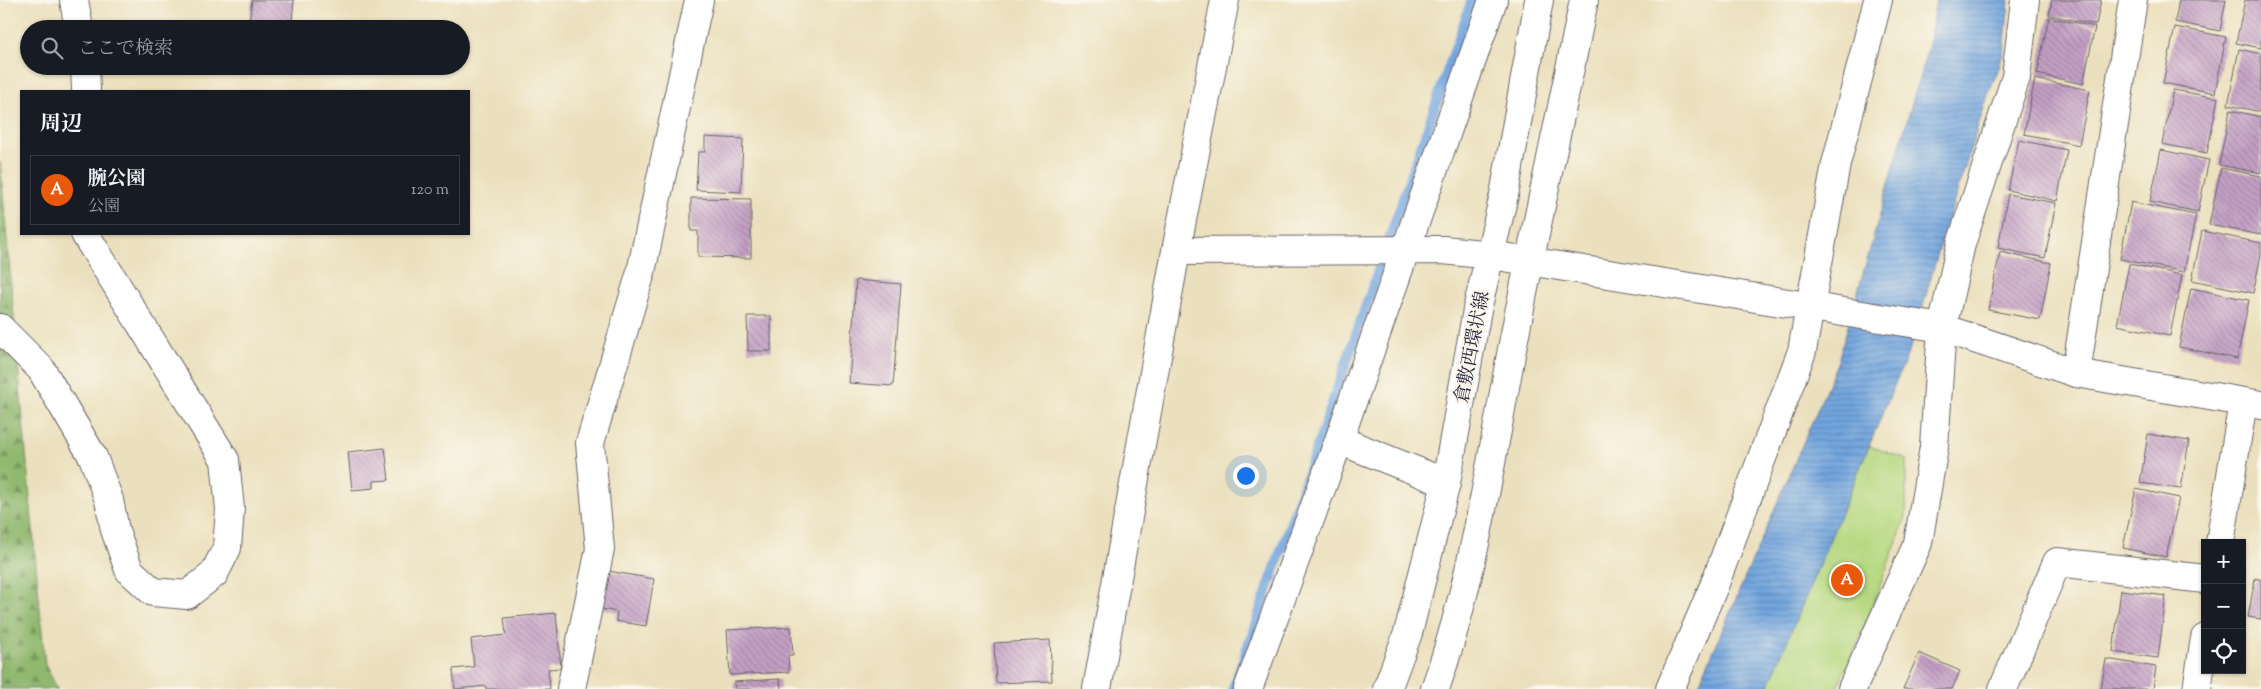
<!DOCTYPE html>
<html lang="ja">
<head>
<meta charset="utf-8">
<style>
	:root { --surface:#171b24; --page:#20242c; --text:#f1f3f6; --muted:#9ea1a6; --line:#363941; --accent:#ea580c }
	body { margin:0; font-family:"Sorts Mill Goudy","Noto Serif JP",serif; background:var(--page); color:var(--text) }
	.controls { position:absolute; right:15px; bottom:15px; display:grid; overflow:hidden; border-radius:0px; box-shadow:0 1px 4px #0004 }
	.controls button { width:45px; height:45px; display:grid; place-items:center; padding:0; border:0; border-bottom:1px solid var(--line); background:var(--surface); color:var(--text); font:25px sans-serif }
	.you { position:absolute; left:1245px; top:475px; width:18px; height:18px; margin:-12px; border:4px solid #fff; border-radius:50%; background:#1a73e8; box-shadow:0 0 0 8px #1a73e833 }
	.badge { display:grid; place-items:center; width:32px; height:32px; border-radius:50%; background:var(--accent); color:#fff; font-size:16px; font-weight:700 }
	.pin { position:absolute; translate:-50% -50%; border:2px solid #fff; box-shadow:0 1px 5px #0006 }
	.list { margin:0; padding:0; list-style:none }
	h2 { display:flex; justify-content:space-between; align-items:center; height:65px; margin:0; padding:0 20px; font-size:21px }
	h2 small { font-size:16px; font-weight:400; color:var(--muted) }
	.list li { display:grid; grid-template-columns:32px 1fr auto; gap:15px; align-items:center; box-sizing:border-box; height:70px; margin:0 10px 10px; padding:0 10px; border:1px solid var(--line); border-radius:0px }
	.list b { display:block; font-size:19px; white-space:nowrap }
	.list p { margin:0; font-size:16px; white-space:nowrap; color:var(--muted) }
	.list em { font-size:16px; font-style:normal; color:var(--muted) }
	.icon { flex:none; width:28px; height:28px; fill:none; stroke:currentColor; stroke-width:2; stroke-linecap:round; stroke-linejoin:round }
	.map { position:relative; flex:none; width:2261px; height:689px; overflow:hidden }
	.search { position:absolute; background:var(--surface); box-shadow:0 1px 4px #0004; left:20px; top:20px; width:450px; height:55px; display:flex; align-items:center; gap:12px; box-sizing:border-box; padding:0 18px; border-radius:28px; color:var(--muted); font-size:19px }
	.panel { position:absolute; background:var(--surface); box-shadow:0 1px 4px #0004; left:20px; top:90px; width:450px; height:145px; border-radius:0px }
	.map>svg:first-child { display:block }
</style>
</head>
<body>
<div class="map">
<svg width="2261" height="689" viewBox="0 0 2261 689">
	<defs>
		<pattern id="forest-firs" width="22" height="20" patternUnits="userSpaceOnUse" patternTransform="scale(1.25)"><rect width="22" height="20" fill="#90b86e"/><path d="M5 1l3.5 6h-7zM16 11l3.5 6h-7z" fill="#75955c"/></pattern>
		<pattern id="water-rules" width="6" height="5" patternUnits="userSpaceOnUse" patternTransform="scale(1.25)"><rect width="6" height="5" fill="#72a5de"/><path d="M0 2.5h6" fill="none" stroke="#5d86b5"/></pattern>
		<pattern id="building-back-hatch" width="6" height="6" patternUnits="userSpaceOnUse" patternTransform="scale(1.25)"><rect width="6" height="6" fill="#c39fc4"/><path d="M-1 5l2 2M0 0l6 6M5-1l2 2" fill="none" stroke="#9e81a0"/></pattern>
	</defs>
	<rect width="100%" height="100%" fill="#fbf7ec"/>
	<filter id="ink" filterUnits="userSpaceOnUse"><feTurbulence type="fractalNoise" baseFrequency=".02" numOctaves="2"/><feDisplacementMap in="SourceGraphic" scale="10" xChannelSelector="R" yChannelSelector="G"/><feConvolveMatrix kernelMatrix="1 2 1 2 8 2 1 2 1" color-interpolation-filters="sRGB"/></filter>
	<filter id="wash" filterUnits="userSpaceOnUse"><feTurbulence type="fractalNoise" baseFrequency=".0096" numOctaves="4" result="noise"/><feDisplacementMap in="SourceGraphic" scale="20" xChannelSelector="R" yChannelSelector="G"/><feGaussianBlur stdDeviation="1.12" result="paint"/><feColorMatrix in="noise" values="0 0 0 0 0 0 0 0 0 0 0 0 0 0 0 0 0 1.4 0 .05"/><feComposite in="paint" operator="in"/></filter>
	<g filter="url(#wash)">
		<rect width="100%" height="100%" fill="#ebe0bd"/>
		<!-- forest -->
		<path fill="url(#forest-firs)" stroke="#596d54" d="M0 162 45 665 58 689H0Z"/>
		<!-- park -->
		<path fill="#b6d880" stroke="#6c7d5e" d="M1869 446 1906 459V517L1858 643 1836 689H1767Z"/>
		<!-- water -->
		<path fill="url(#water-rules)" stroke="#4a648c" d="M1936 0H2009L2005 43 2000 65 1989 92 1939 249 1913 341 1767 689H1697L1837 364 1929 44Z"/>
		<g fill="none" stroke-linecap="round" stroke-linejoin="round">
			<!-- stream -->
			<path stroke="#72a5de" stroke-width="10" d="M1233 689 1472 0"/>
		</g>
		<g id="blocks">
			<!-- building -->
			<path fill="url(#building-back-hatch)" d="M252 0H294L291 29H248Z
				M2052 0H2101L2096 25 2049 15Z
				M2179 0H2226L2220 31 2175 22Z
				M2245 0H2261V48L2236 43Z
				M2049 17 2095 27 2083 84 2037 74Z
				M2175 27 2226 37 2215 93 2163 83Z
				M2239 49 2261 54V112L2228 105Z
				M2035 79 2090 90 2079 145 2024 134Z
				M2173 90 2218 98 2207 153 2162 144Z
				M2230 110 2261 117V173L2219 165Z
				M705 137 743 139 741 192 696 190 698 152H705Z
				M2019 140 2067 150 2057 201 2008 190Z
				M2161 150 2209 160 2198 212 2150 202Z
				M2221 168 2261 176V235L2209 225Z
				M2008 194 2056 203 2045 258 1998 248Z
				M691 198 751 199V258L698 257V231H691Z
				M2131 202 2196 215 2184 272 2120 259Z
				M2202 231 2261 243V255L2253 293 2192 280Z
				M2000 252 2051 263 2040 320 1988 310Z
				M2129 264 2182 275 2170 336 2117 325Z
				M856 280 901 284 893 386 849 383Z
				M2191 288 2249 300 2237 359 2179 347Z
				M747 316H771V351H748Z
				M2148 434 2189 441 2181 489 2140 483Z
				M385 448 389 480 374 481V488L352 490 348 452Z
				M2136 489 2179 498 2166 557 2123 548Z
				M608 571 654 579 646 626 616 621 617 612 602 609Z
				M2255 578 2261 580V619L2248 617Z
				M2121 590 2166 596 2158 658 2113 652Z
				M556 613 561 668 548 669 550 689H486V686L455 689 453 669 474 667 471 639 506 635 504 618Z
				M791 627 793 655H788L789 672 730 675 727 630Z
				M1050 640 1052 681 996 683 994 643Z
				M1919 653 1960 671 1952 689H1903Z
				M2106 659 2156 667 2153 689H2101Z
				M780 679 781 689H735L734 682Z"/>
		</g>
	</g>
	<g filter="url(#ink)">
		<use href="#blocks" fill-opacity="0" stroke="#686468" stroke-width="1"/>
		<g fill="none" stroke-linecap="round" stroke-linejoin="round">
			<!-- minor casing -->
			<g stroke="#686468" stroke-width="30">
				<path id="minor" d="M74 0 79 29
					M85 66 86 91
					M1176 251 1443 250 1491 255 1942 328
					M0 328 41 369 93 457 109 500 115 530 129 570 153 592 187 595 214 574 227 548 230 509 225 460 85 234
					M2076 373 2133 0
					M1339 440 1446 483
					M2220 543 2243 402
					M571 689 600 549 590 443 641 272 699 0
					M1097 689 1176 251 1225 0
					M1248 689 1339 440 1493 0
					M1670 689 1714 586 1802 351 1836 164 1878 0
					M2003 689 2057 562 2205 579
					M2197 689 2205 638"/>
			</g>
			<!-- tertiary casing -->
			<g stroke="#686468" stroke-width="30">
				<path id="tertiary" d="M1942 328 2076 373 2261 405
					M1852 689 1918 543 1934 447 1942 328 1961 244 2016 77 2025 0"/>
			</g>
			<!-- secondary casing -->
			<g stroke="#686468" stroke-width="30">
				<path id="secondary" d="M1387 689 1408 633 1446 483 1477 310 1504 195 1539 0
					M1435 689C1474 578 1491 459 1513 344 1535 229 1561 115 1584 0"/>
			</g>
			<!-- minor -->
			<use href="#minor" stroke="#fff" stroke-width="28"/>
			<!-- tertiary -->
			<use href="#tertiary" stroke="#fff" stroke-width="28"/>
			<!-- secondary -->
			<use href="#secondary" stroke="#fff" stroke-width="28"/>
		</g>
	</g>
	<g text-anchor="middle" stroke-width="5" stroke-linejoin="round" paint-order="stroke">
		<!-- street labels -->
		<g font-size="19" fill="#22223b" stroke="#fbf7ec">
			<text transform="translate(1471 347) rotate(-79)" y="7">倉敷西環状線</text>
		</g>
	</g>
</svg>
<div class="controls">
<button>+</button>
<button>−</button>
<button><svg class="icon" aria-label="locate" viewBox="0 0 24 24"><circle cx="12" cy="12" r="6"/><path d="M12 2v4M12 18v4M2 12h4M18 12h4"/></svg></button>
</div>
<div class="you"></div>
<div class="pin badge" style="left:1847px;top:580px">A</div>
<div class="search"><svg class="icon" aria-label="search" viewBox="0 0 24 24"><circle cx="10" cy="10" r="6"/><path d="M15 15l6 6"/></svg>ここで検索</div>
<section class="panel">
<h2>周辺<small></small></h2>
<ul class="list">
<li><span class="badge">A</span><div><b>腕公園</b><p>公園</p></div><em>120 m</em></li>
</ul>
</section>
</div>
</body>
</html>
